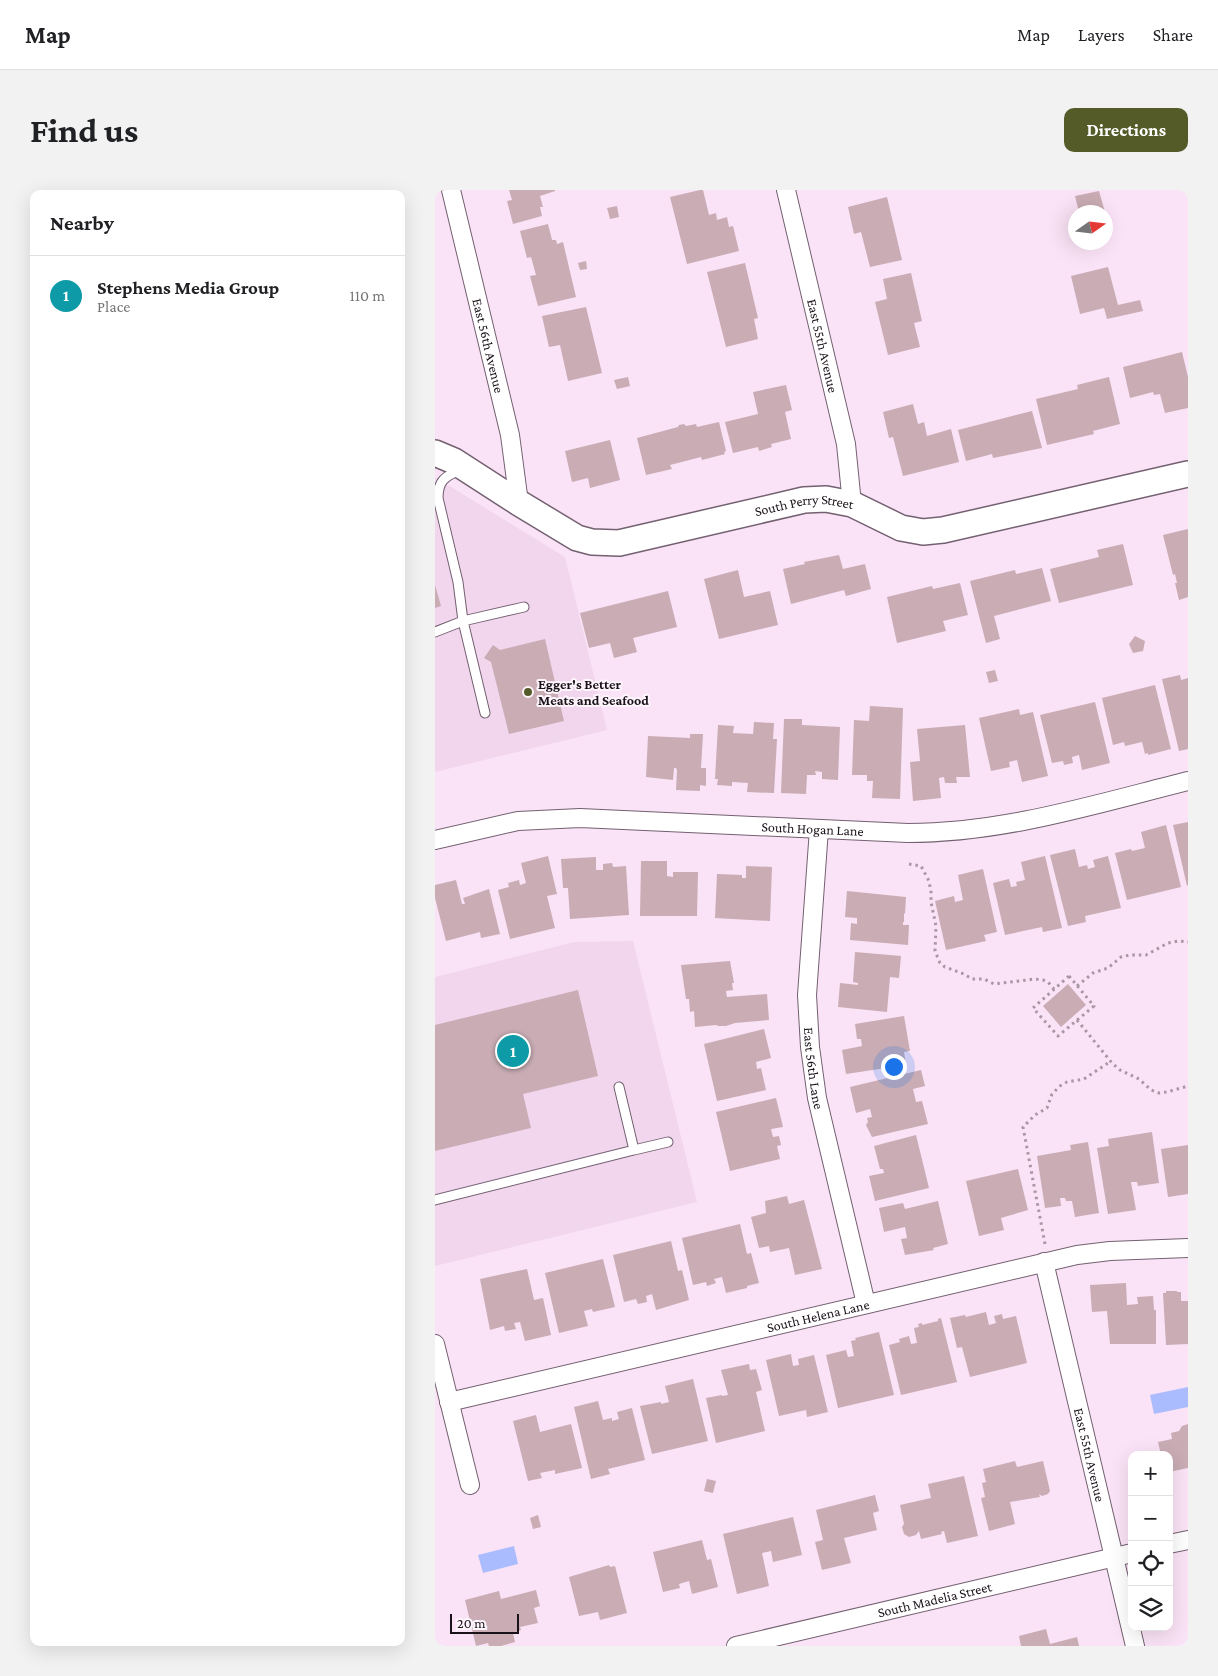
<!DOCTYPE html>
<html lang="en">
<head>
<meta charset="utf-8">
<style>
	:root { --surface:#fff; --page:#f2f2f2; --text:#202124; --muted:#757577; --line:#e0e0e0; --accent:#545b29 }
	body { margin:0; font-family:"Crimson Pro",serif; background:var(--page); color:var(--text) }
	.controls { position:absolute; right:15px; bottom:15px; display:grid; overflow:hidden; border-radius:10px; box-shadow:0 5px 20px #0002 }
	.controls button { width:45px; height:45px; display:grid; place-items:center; padding:0; border:0; border-bottom:1px solid var(--line); background:var(--surface); color:var(--text); font:25px sans-serif }
	.compass { position:absolute; left:633px; top:15px; width:45px; height:45px; border-radius:50%; background:var(--surface); box-shadow:0 5px 20px #0002; rotate:76deg }
	.scale { position:absolute; left:15px; bottom:12px; width:69px; box-sizing:border-box; padding-left:5px; border:2px solid #1a1219; border-top:0; font-size:14px; line-height:18px; white-space:nowrap; color:#1a1219; -webkit-text-stroke:4px #fef5fd; paint-order:stroke }
	.you { position:absolute; left:458px; top:876px; width:18px; height:18px; margin:-12px; border:4px solid #fff; border-radius:50%; background:#1a73e8; box-shadow:0 0 0 8px #1a73e833 }
	.badge { display:grid; place-items:center; width:32px; height:32px; border-radius:50%; background:var(--accent); color:#fff; font-size:16px; font-weight:700 }
	.pin { position:absolute; translate:-50% -50%; border:2px solid #fff; box-shadow:0 1px 5px #0006 }
	.list { margin:0; padding:0; list-style:none }
	h2 { display:flex; justify-content:space-between; align-items:center; height:65px; margin:0; padding:0 20px; font-size:21px }
	h2 small { font-size:16px; font-weight:400; color:var(--muted) }
	.list li { display:grid; grid-template-columns:32px 1fr auto; gap:15px; align-items:center; box-sizing:border-box; height:80px; padding:0 20px; border-top:1px solid var(--line) }
	.list b { display:block; font-size:19px; white-space:nowrap }
	.list p { margin:0; font-size:16px; white-space:nowrap; color:var(--muted) }
	.list em { font-size:16px; font-style:normal; color:var(--muted) }
	.icon { flex:none; width:28px; height:28px; fill:none; stroke:currentColor; stroke-width:2; stroke-linecap:round; stroke-linejoin:round }
	.map { position:relative; flex:none; width:753px; height:1456px; overflow:hidden; border-radius:10px }
	header { display:flex; align-items:center; gap:30px; box-sizing:border-box; height:70px; padding:0 25px; background:var(--surface); border-bottom:1px solid var(--line) }
	header strong { font-size:24px }
	nav { display:flex; gap:28px; margin-inline-start:auto; font-size:18px }
	.intro { display:flex; align-items:center; justify-content:space-between; box-sizing:border-box; height:120px; padding:0 30px }
	h1 { margin:0; font-size:35px }
	.button { padding:12px 22px; border-radius:10px; background:var(--accent); color:#fff; font-size:18px; font-weight:700 }
	main { display:flex; gap:30px; padding:0 30px }
	aside { flex:1; background:var(--surface); border-radius:10px; box-shadow:0 5px 20px #0002 }
	.map>svg:first-child { display:block }
</style>
</head>
<body>
<header>
<strong>Map</strong>
<nav><a>Map</a><a>Layers</a><a>Share</a></nav>
</header>
<div class="intro"><h1>Find us</h1><a class="button">Directions</a></div>
<main>
<aside>
<h2>Nearby<small></small></h2>
<ul class="list">
<li><span class="badge" style="background:#0f9aa8">1</span><div><b>Stephens Media Group</b><p>Place</p></div><em>110 m</em></li>
</ul>
</aside>
<div class="map">
<svg width="753" height="1456" viewBox="0 0 753 1456">
	<rect width="100%" height="100%" fill="#fae3f6"/>
	<!-- built -->
	<path fill="#f2d6ee" d="M0 287 130 367 172 540 0 582Z
		M198 751 262 1012 0 1076V787L139 752Z"/>
	<!-- water -->
	<path fill="#aabbfe" d="M753 1197V1217L719 1224 715 1205Z
		M79 1356 83 1374 48 1383 43 1365Z"/>
	<!-- building -->
	<path fill="#c9acb4" d="M74 0H120V1L105 6 108 17H105L107 26 78 34 72 11 77 10Z
		M265 0H268L274 25 281 23 282 30 292 27 294 37 298 36 304 61 252 74 235 7Z
		M664 1 670 22H644L640 6Z
		M452 7 467 70 435 77 426 42 419 44 413 17Z
		M182 16 184 27 175 29 172 18Z
		M113 34 117 50H121L122 54 128 52 141 107 103 116 95 86 101 85 96 67 92 68 85 41Z
		M151 71 152 79 145 80 143 73Z
		M310 73 323 128 319 129 323 149 291 157 272 82Z
		M673 77 683 115 705 110 708 121 672 129 669 118 645 124 636 86Z
		M476 83 487 131 479 133 485 157 453 165 440 112 452 109 448 89Z
		M151 117 167 183 133 191 125 155 114 157 107 126Z
		M747 162 753 187V218L730 223 725 204 719 205 718 202 695 208 688 177Z
		M193 187 195 196 182 199 179 190Z
		M674 187 685 234 658 241 659 244 612 255 601 209 643 199 642 195Z
		M351 195 357 220 350 222 356 249 336 254 337 257 324 261 323 257 298 263 290 232 323 224 318 202Z
		M478 214 483 234 489 232 492 246 516 239 524 272 468 286 458 247 454 248 448 222Z
		M597 221 607 258 558 268 557 264 531 271 523 240Z
		M284 232 291 261 289 262 290 264 267 270 266 267 235 275 237 279 211 285 202 248 243 237 244 235 249 234 251 236 261 234 262 237Z
		M175 250 185 290 155 298 153 288 137 292 130 261Z
		M753 339V407L744 410 740 393H742L740 384 738 385 728 345Z
		M688 354 698 395 624 413 615 379 664 367 662 360Z
		M404 365 408 379 430 374 436 399 411 406 409 400 356 414 348 379 370 374 369 372Z
		M607 378 616 411 559 426 565 449 551 453 535 391 580 380 581 384Z
		M303 380 309 407 335 401 343 435 284 449 269 389Z
		M525 393 533 425 508 431 511 441 462 453 452 407 497 396 498 399Z
		M0 395 6 416 0 418Z
		M233 401 242 437 198 448 202 462 179 468 175 453 154 458 145 423Z
		M700 446 710 451 708 461 698 463 694 454Z
		M110 449 129 531 74 544 56 472 49 468 58 455 65 460Z
		M560 480 563 491 554 493 551 482Z
		M745 485 746 490 753 488V559L744 561 727 489Z
		M720 495 736 559 713 565V563L710 564 707 552 690 556 689 552 678 555 667 508Z
		M660 512 675 573 647 580 644 565 637 567 638 573 629 575 628 571 617 573 605 525Z
		M435 516 468 518 465 609 437 608 438 591H432V585H417L419 530 434 531Z
		M584 519 585 525 598 522 613 586 587 592 582 570 574 572 575 577 556 581 544 528Z
		M349 529H367V535L405 537 403 590 387 589V582L380 581 381 585H372L371 604 346 603Z
		M319 532 339 533 338 549H342L339 603 312 602 313 593 297 592V596L282 595 283 589H280L283 535 299 536 298 543 318 544Z
		M530 535 535 587H521L522 593H510L509 587 504 588 506 608 478 611 475 572 485 571 482 539Z
		M255 544H268L266 578H271V596L265 595V601L241 600 242 580 241 578H239L238 590 211 587 213 546 255 548Z
		M753 632V695L752 696 738 635Z
		M731 635 746 697 692 710 680 663 696 659 697 661 710 658 706 642Z
		M640 659 644 677 652 675 653 679 660 677 658 670 673 666 686 718 650 726 651 732 633 736 615 665Z
		M113 666 122 704 112 706 120 738 75 749 63 700 74 697 73 693 84 690 85 695 91 693 86 673Z
		M610 666 627 738 608 742 607 737 570 745 558 693 574 689 576 697 582 696 581 692 590 690 586 672Z
		M161 667V680H168V674L177 673 178 677 191 676 194 725 135 729 133 698H128L126 669Z
		M206 671H232V686L238 687V682H263L262 726H205Z
		M311 676 337 677 335 731 280 728 282 684 307 685V688H311Z
		M548 679 562 742 549 745 551 751 511 760 500 711 519 706 520 712 528 710 523 685Z
		M21 690 27 714H30L28 708 54 699 65 744 46 748 45 742 11 751 0 708V695Z
		M412 701 471 707 470 724 469 723V732H468V735H474L473 755 415 750 416 733 422 734V728L410 727Z
		M420 762 466 766 464 788 455 787 452 822 403 817 405 793 423 795V793L418 792Z
		M295 771 299 793H297L298 800 291 801 292 807 332 804 334 830 300 833 291 836H283L281 835 260 837 259 821 255 822 254 809H251L246 775Z
		M633 794 651 815 626 837 608 816Z
		M143 800 163 886 88 904 96 938 0 961V835Z
		M469 826 475 861 469 862 471 875 411 884 407 860 427 856 426 849H422L420 834Z
		M329 839 336 868 321 872 322 879 326 878 331 900 282 911 269 854Z
		M486 880 490 896 478 899 481 912 487 911 493 934 437 947 431 935 433 932 432 928 437 927 435 919 421 923 415 897Z
		M341 908 348 937 336 939 338 947 344 946 346 955 342 956 345 969 295 981 281 922Z
		M717 942 724 993 703 996 702 992H696L701 1020 673 1024 662 958 674 956 673 949Z
		M481 945 494 998 440 1011 434 986 449 983 448 979H445L439 956Z
		M653 952 664 1023 640 1027 637 1011H631L630 1008H625L626 1016 610 1018 602 966 636 960 635 955Z
		M753 955V1004L733 1007 726 959Z
		M583 979 593 1020 566 1028 569 1040 544 1046 531 991Z
		M352 1006 354 1014 369 1010 387 1079 360 1085 354 1058 335 1062 334 1056 324 1058 316 1027 331 1023 330 1011Z
		M503 1011 513 1054 498 1058 499 1060 470 1065 466 1049 472 1048 470 1037 449 1042 444 1018 468 1013 470 1019Z
		M305 1034 312 1064 316 1063 324 1093 312 1096V1098L291 1103 287 1087 279 1089 281 1093 272 1096 271 1092 258 1095 247 1048Z
		M236 1051 243 1081 247 1080 254 1110 221 1120 217 1104 211 1106 212 1112 203 1114 201 1109 189 1112 178 1065Z
		M168 1069 180 1117 158 1122 157 1119 149 1121 153 1136 124 1143 110 1083Z
		M92 1079 99 1110 108 1108 116 1145 90 1151 85 1132 79 1133 81 1139 70 1141 69 1136 55 1140 45 1089Z
		M691 1093 692 1115 703 1114 702 1107 718 1106 719 1120H721V1154H675L672 1121 657 1122 655 1095Z
		M731 1101H742V1102H746V1111H753V1154L731 1155 728 1103H731Z
		M551 1122 554 1135 561 1133 559 1126 567 1124 568 1129 581 1126 592 1173 535 1187 527 1157 522 1158 515 1128 530 1125 531 1127Z
		M506 1128 522 1192 466 1205 454 1155 465 1152 464 1149 474 1146 476 1154 482 1153 479 1138 484 1137 483 1134 487 1133V1135L503 1131V1129Z
		M444 1142 459 1205 403 1218 391 1165 411 1160 413 1167 419 1166 416 1151 421 1150 420 1148Z
		M356 1164 358 1176 364 1175 363 1169 379 1165 393 1222 372 1227 371 1220 344 1226 331 1170Z
		M314 1174 315 1180 321 1179 327 1200 321 1202 330 1241 281 1253 271 1208 287 1205V1206L293 1205 286 1180Z
		M258 1189 273 1251 217 1264 205 1216 226 1212V1214L234 1212 230 1196Z
		M163 1211 168 1230 177 1228V1231L184 1229 182 1222 197 1218 210 1270 173 1279 175 1284 156 1289 139 1217Z
		M101 1225 105 1242 136 1234 147 1278 120 1284V1280L105 1283 107 1288 93 1291 78 1231Z
		M753 1234V1278L734 1282V1265H726L723 1252 737 1249 736 1243 744 1241 747 1236Z
		M580 1271 582 1277 608 1271 615 1301 613 1304 607 1306 604 1304 605 1307 575 1312 580 1334 554 1341 546 1308 550 1307 547 1293 551 1292 548 1279Z
		M529 1286 543 1346 512 1353 509 1341 506 1342 507 1344 486 1349 484 1341 481 1345 474 1347 469 1344 467 1337 469 1334 465 1315 496 1308 493 1294Z
		M272 1289 281 1291 278 1303 269 1301Z
		M440 1305 444 1321 438 1323 442 1340 409 1348 416 1373 387 1380 380 1352 388 1350 381 1320Z
		M103 1325 106 1337 98 1339 95 1328Z
		M358 1327 367 1365 338 1372 336 1361 327 1363 334 1396 302 1404 288 1344Z
		M267 1350 272 1370 276 1369 283 1397 257 1404 254 1391 244 1394 245 1398 228 1402 218 1362Z
		M174 1375 175 1377 180 1376 192 1423 165 1430 163 1422 144 1426 134 1387Z
		M101 1400 105 1416 99 1418 103 1433 85 1437 86 1440 78 1443 80 1452 66 1456H54L53 1453 41 1456 30 1410 64 1401 66 1409Z
		M611 1439 615 1454 642 1447 644 1456H586L584 1446Z"/>
	<g fill="none" stroke-linecap="round" stroke-linejoin="round">
		<!-- lane casing -->
		<g stroke="#736070" stroke-width="11">
			<path id="lane" d="M0 442 28 431 23 392 3 308C3 291 10 286 25 280
				M50 523 28 431 89 417
				M199 960 233 952
				M0 1010 199 960 184 897"/>
		</g>
		<!-- street casing -->
		<g stroke="#736070" stroke-width="20">
			<g id="street">
				<path id="s1" d="M16 0 75 245 84 313"/>
				<path id="s2" d="M351 0 411 254 417 314"/>
				<path id="s3" d="M384 639 372 805 375 857 382 908 431 1114"/>
				<path id="s4" d="M0 650 83 631 145 628 473 643C569 643 661 614 753 591"/>
				<path id="s5" d="M609 1072 700 1456"/>
				<path d="M0 1154 35 1295"/>
				<path id="s6" d="M14 1212 642 1065 675 1061 753 1058"/>
				<path d="M734 1354 753 1350"/>
				<path id="s7" d="M301 1456 697 1363"/>
			</g>
		</g>
		<!-- secondary casing -->
		<g stroke="#736070" stroke-width="28">
			<g id="secondary">
				<path id="s8" d="M0 263 19 271 84 313 142 348 157 352 184 353 369 310 391 309 417 314 466 338 488 342 508 340 753 284"/>
			</g>
		</g>
		<!-- path -->
		<path stroke="#a896a5" stroke-width="3" stroke-dasharray="2.5 4" stroke-linecap="butt" d="M474 674 486 676 493 689 496 700V712L501 736 500 761 505 773 510 777 529 784 537 789H549L559 794 600 789 608 790 613 792 619 799
			M634 786 659 816 623 846 598 818Z
			M642 796 658 783 673 778 686 767 695 765H711L733 753 744 751 753 752
			M642 830 677 873 685 880 704 889 716 900 724 903 732 902 753 896
			M610 1054 588 937 600 925 612 918 617 904 625 896 632 892 649 889 676 871"/>
		<!-- lane -->
		<use href="#lane" stroke="#fff" stroke-width="9"/>
		<!-- street -->
		<use href="#street" stroke="#fff" stroke-width="18"/>
		<!-- secondary -->
		<use href="#secondary" stroke="#fff" stroke-width="25"/>
	</g>
	<!-- markers -->
	<circle fill="#545b29" stroke="#fef5fd" stroke-width="2" cx="93" cy="502" r="5"/>
	<g text-anchor="middle" stroke-width="4" stroke-linejoin="round" paint-order="stroke">
		<!-- street labels -->
		<g font-size="14" fill="#1a1219" stroke="#fef5fd">
			<text dy="5" stroke="none"><textPath href="#s1" startOffset="160">East 56th Avenue</textPath></text>
			<text dy="5" stroke="none"><textPath href="#s2" startOffset="160">East 55th Avenue</textPath></text>
			<text dy="5" stroke="none"><textPath href="#s8" startOffset="398">South Perry Street</textPath></text>
			<text dy="5" stroke="none"><textPath href="#s4" startOffset="380">South Hogan Lane</textPath></text>
			<text dy="5" stroke="none"><textPath href="#s3" startOffset="240">East 56th Lane</textPath></text>
			<text dy="5" stroke="none"><textPath href="#s6" startOffset="379">South Helena Lane</textPath></text>
			<text dy="5" stroke="none"><textPath href="#s5" startOffset="198">East 55th Avenue</textPath></text>
			<text dy="5" stroke="none"><textPath href="#s7" startOffset="204">South Madelia Street</textPath></text>
		</g>
		<!-- poi labels -->
		<g font-size="14" font-weight="bold" fill="#1a1219" stroke="#fef5fd" text-anchor="start">
			<text x="103" y="499">Egger's Better<tspan x="103" dy="16">Meats and Seafood</tspan></text>
		</g>
	</g>
</svg>
<div class="controls">
<button>+</button>
<button>−</button>
<button><svg class="icon" aria-label="locate" viewBox="0 0 24 24"><circle cx="12" cy="12" r="6"/><path d="M12 2v4M12 18v4M2 12h4M18 12h4"/></svg></button>
<button><svg class="icon" aria-label="layers" viewBox="0 0 24 24"><path d="M12 4l9 5-9 5-9-5zM3 14l9 5 9-5"/></svg></button>
</div>
<svg class="compass" viewBox="-18 -18 36 36"><path d="M0-13l5 13h-10z" fill="#e53935"/><path d="M0 13l5-13h-10z" fill="#757577"/></svg>
<div class="scale">20 m</div>
<div class="you"></div>
<div class="pin badge" style="left:78px;top:861px;background:#0f9aa8">1</div>
</div>
</main>
</body>
</html>
